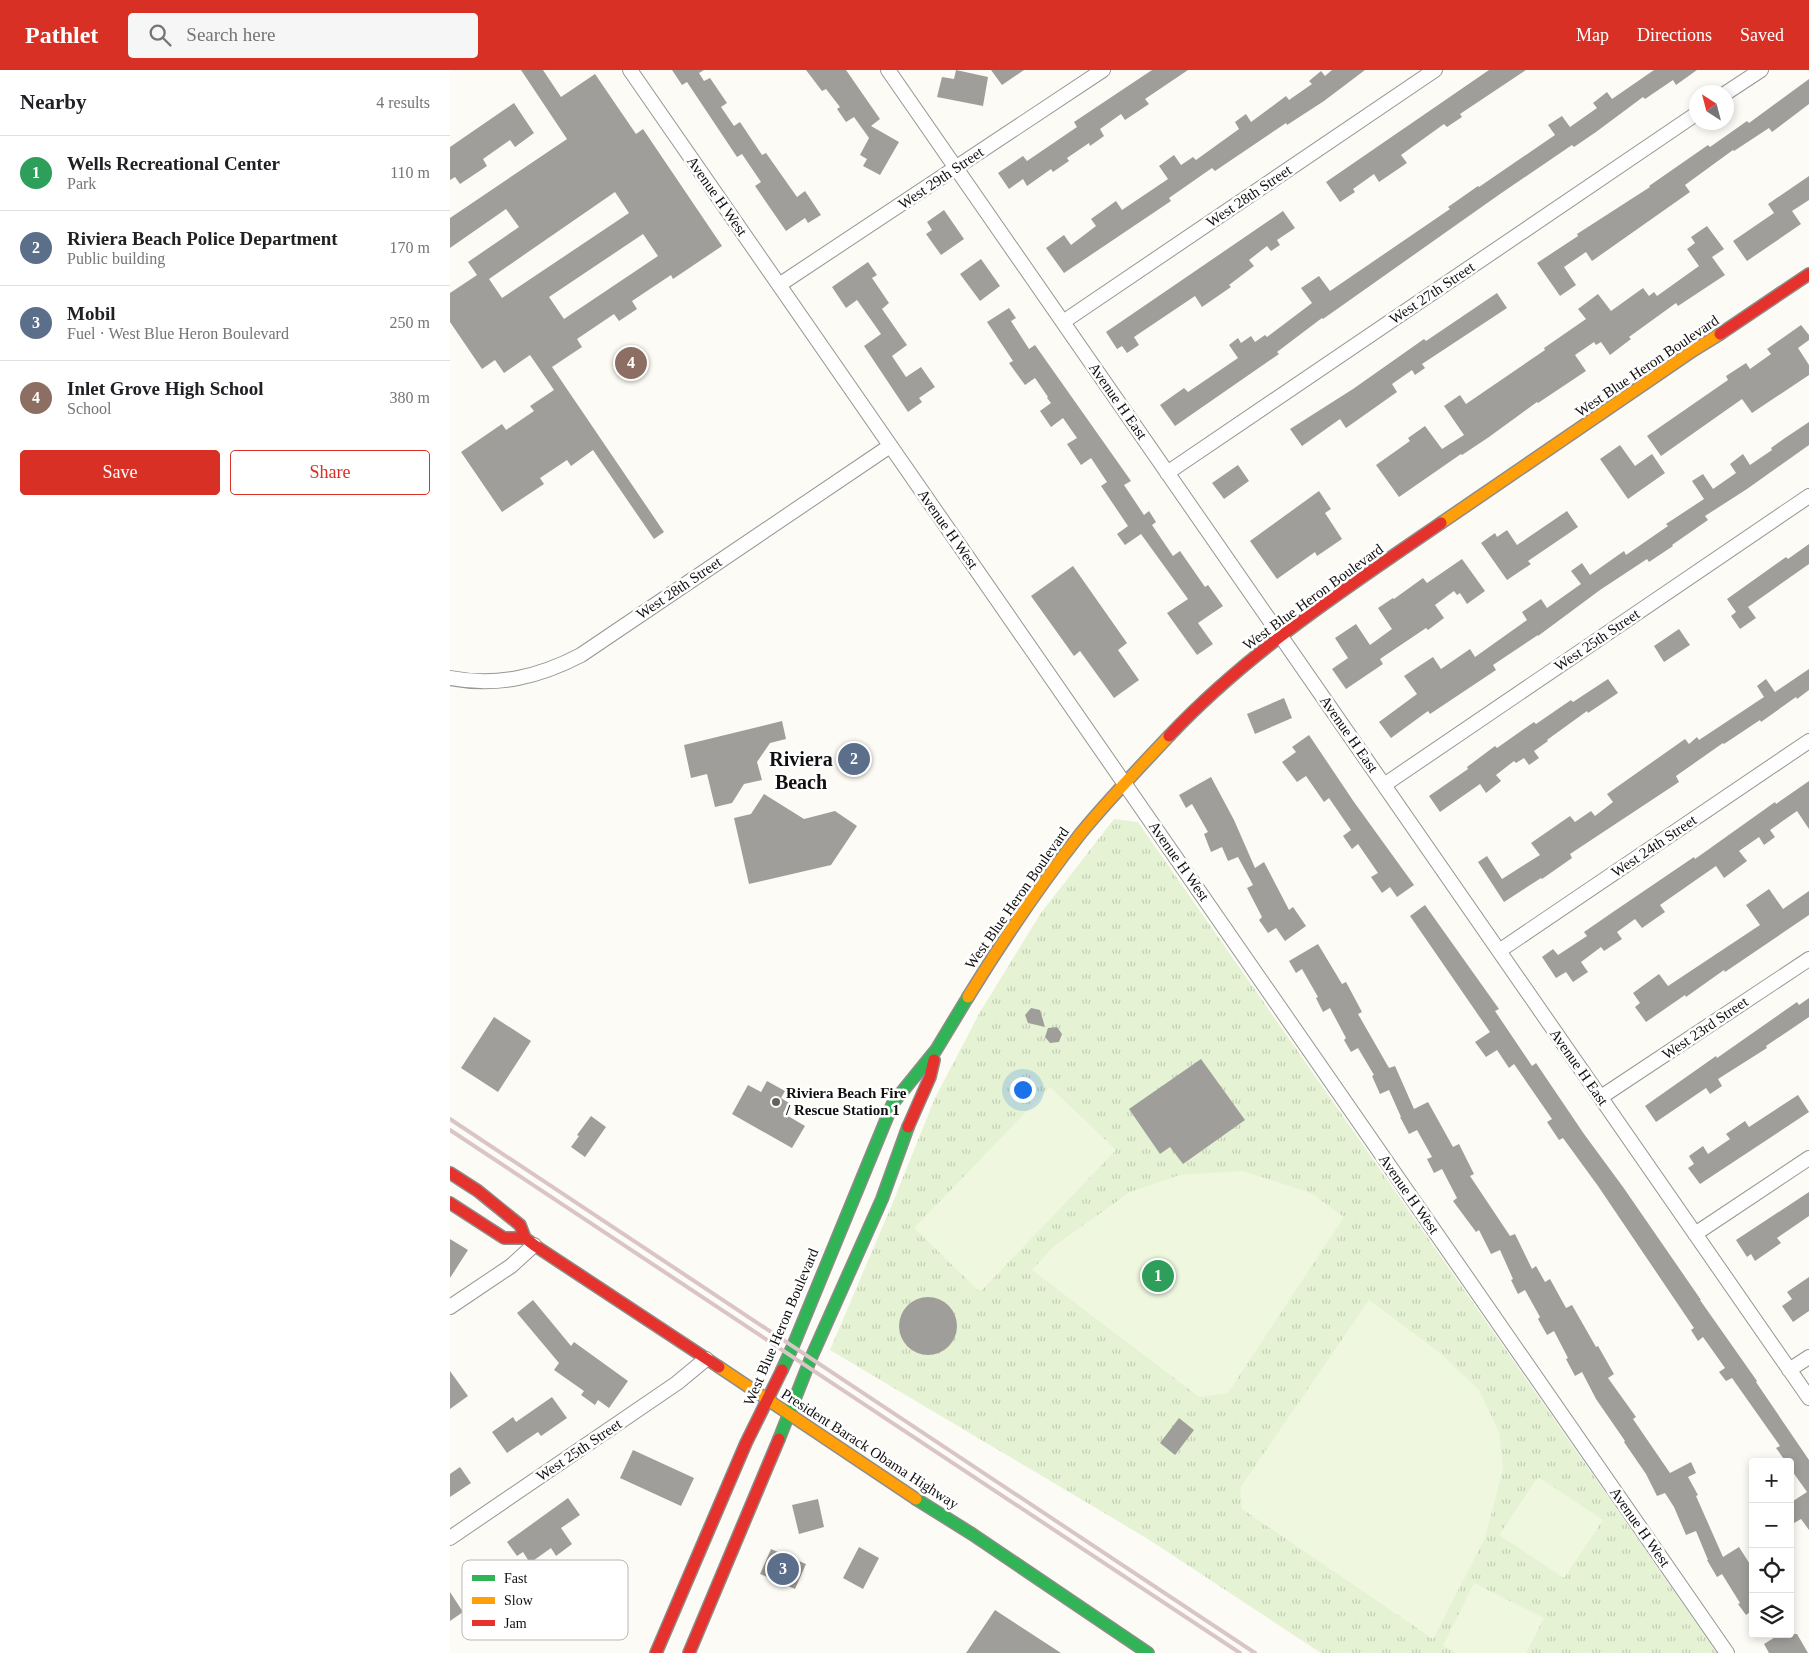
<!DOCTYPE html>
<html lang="en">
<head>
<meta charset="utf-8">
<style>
	:root { --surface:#fff; --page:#f6f6f6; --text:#202124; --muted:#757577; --line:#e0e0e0; --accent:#d93025 }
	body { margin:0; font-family:"Times New Roman",serif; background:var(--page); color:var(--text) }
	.controls { position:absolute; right:15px; bottom:15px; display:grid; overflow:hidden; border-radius:5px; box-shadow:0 2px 8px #0003 }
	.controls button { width:45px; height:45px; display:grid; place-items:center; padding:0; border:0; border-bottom:1px solid var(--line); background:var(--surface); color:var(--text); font:25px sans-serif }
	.compass { position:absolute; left:1239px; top:15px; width:45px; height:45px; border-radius:50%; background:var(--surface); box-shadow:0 2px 8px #0003; rotate:324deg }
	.you { position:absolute; left:572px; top:1019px; width:18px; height:18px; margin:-12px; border:4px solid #fff; border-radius:50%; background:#1a73e8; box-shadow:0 0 0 8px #1a73e833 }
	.badge { display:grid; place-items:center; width:32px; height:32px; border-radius:50%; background:var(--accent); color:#fff; font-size:16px; font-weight:700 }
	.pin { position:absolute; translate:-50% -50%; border:2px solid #fff; box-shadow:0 1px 5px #0006 }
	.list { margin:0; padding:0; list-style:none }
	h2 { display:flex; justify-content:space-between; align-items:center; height:65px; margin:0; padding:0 20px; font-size:21px }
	h2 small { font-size:16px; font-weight:400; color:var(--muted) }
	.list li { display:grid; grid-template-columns:32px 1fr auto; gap:15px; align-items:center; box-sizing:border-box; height:75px; padding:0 20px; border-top:1px solid var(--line) }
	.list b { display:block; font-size:19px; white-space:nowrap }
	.list p { margin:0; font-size:16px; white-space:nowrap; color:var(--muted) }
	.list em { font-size:16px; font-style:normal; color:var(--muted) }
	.actions { display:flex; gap:10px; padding:15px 20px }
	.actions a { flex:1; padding:11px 0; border:1px solid var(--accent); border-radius:5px; text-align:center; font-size:18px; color:var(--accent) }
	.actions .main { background:var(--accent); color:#fff }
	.icon { flex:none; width:28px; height:28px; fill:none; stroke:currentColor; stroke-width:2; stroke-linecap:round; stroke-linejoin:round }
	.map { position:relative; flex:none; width:1359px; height:1583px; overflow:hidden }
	header { display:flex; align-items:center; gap:30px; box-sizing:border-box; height:70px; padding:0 25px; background:var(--accent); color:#fff }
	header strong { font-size:24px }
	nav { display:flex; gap:28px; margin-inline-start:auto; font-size:18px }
	.search { width:350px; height:45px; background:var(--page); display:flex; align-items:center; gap:12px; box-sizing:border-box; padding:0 18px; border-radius:5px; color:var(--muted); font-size:19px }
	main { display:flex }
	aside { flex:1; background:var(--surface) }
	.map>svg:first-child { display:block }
</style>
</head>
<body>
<header>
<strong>Pathlet</strong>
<div class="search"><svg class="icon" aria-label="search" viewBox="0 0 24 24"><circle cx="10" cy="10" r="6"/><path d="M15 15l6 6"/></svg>Search here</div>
<nav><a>Map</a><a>Directions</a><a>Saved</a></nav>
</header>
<main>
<aside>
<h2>Nearby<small>4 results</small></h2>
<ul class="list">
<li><span class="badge" style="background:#2e9e5b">1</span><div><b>Wells Recreational Center</b><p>Park</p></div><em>110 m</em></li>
<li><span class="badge" style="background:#5c6f8a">2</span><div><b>Riviera Beach Police Department</b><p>Public building</p></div><em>170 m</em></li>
<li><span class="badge" style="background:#5c6f8a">3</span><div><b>Mobil</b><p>Fuel · West Blue Heron Boulevard</p></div><em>250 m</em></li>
<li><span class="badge" style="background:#8d6e63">4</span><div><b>Inlet Grove High School</b><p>School</p></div><em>380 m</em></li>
</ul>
<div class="actions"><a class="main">Save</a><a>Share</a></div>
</aside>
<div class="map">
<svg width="1359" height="1583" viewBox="0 0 1359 1583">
	<defs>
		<pattern id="grass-tufts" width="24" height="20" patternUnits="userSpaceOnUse" patternTransform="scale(1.25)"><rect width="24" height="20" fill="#e5f3d4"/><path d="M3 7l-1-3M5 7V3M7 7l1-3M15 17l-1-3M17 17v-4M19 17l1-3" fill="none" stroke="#c3cfb5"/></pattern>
	</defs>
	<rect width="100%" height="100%" fill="#fcfbf5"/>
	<!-- grass -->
	<path fill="url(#grass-tufts)" d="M664 749 688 752 1267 1583H871L698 1469 380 1280 443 1132 485 1028 530 942 591 843Z"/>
	<!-- pitch -->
	<path fill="#eff7de" d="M600 1017 666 1080 530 1222 464 1158Z
		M793 1101 861 1123 894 1147 778 1323 749 1327 582 1200 603 1177 680 1122 730 1105Z
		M919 1230 990 1283 1029 1320 1049 1362 1053 1399 1035 1468 983 1569 792 1439 790 1418Z
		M1088 1407 1153 1450 1114 1508 1049 1465Z
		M1024 1513 1094 1548 1076 1583H1007L993 1576Z"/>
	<!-- building -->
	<path fill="#a09e9a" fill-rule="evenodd" d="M71 0H93L111 27 145 4 186 64 193 59 272 176 223 209 221 205 182 231 187 239 169 251 164 244 127 269 132 277 102 297 214 462 204 469 143 380 121 396 117 390 90 408 94 414 52 442 11 382 52 354 56 360 84 341 80 336 104 320 80 285 54 303 45 290 32 299 0 252V223L27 205 18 192 69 157 56 139 0 178V148L117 69ZM165 122 179 143 52 228 39 209ZM193 164 208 186 114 249 99 227Z
		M222 0H254L249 3 254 11 260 8 277 33 271 37 284 56 290 52 312 85 316 83 347 127 355 121 371 145 358 153 355 148 336 161 305 116 311 112 292 84 287 87 237 12 232 15Z
		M356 0H396L430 49 421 56 449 72 430 105 413 96 417 89 410 85 419 68 404 47 396 52 387 39 390 37 376 19 372 21Z
		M506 0 538 7 533 36 487 27 492 7 504 9Z
		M541 0H574L552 15Z
		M702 0H738L695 29 699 34 675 50 671 44 650 59 654 66 640 76 639 73 617 88 619 91 603 102 601 99 577 116 573 109 559 119 548 103 573 86 577 91 627 57 624 52Z
		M882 0H915L874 31 837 55 836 53 765 101 762 98 719 128 721 131 614 203 596 178 614 165 621 175 646 156 641 149 666 131 672 140 718 109 709 96 724 85 731 95 743 87 746 90 789 59 785 52 796 44 801 52 836 26 839 30 862 14 859 11 871 1 875 6Z
		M1039 0H1076L1010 44 1012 47 997 57 994 54 951 85 957 93 929 112 924 104 903 119 905 122 890 132 876 112Z
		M1204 0H1247L1226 15 1223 10 1195 29 1193 27 1146 62 1124 77 1122 75 1050 124 873 249 872 248 827 282 829 284 725 356 710 335 734 318 738 322 788 288 779 275 788 268 791 273 801 266 805 272 815 265 817 267 862 233 851 218 869 206 880 221 1000 139 998 137 1028 116 1029 117 1105 65 1098 55 1112 46 1120 57 1147 38 1143 33 1157 22 1162 29Z
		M1359 9V34L1322 62 1319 58 1284 81 1283 80 1235 115 1240 122 1142 191 1136 182 1114 197 1126 215 1110 226 1087 193 1128 166 1127 164 1200 117 1199 116 1258 75 1260 77 1297 51 1299 53Z
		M64 33 84 63 65 77 60 70 33 89 37 96 10 114 5 107 0 110V77Z
		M1359 106V130L1342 141 1351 154 1297 191 1283 171 1324 143 1318 134Z
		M494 140 514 169 491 185 476 164 482 160 477 152Z
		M833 141 845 158 827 170 830 175 821 181 817 176 799 190 804 196 779 215 781 217 752 237 745 226 684 267 689 275 677 283 672 276 667 279 656 262Z
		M1257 156 1274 179 1262 187 1275 205 1228 236 1226 233 1179 267 1181 269 1160 285 1151 272 1146 275 1144 272 1125 285 1136 301 1088 333 1087 332 1039 367 1012 385 1011 384 949 427 926 395 960 371 958 368 975 356 992 379 1014 365 994 336 1010 325 1016 334 1095 280 1094 278 1136 249 1128 239 1148 224 1161 241 1193 218 1199 226 1204 222 1207 226 1249 196 1237 179 1245 173 1241 167Z
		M531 189 550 216 530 231 510 204Z
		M418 192 427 205 422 208 439 233 432 239 457 275 442 286 456 307 471 297 485 317 469 328 472 332 458 342 414 276 431 264 407 230 396 238 382 217Z
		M1047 223 1057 238 972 294 975 298 965 305 962 300 942 314 947 322 896 358 890 349 852 376 840 359 903 319 974 269 976 271Z
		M559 238 566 248 561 251 579 279 585 275 681 411 674 415 694 445 699 441 706 452 702 455 723 486 730 481 755 517 758 515 773 536 748 553 763 574 747 585 717 543 738 529 691 464 675 475 667 464 678 456 651 416 657 412 641 388 631 395 617 374 627 368 613 348 601 357 590 341 601 333 597 328 598 327 585 308 575 315 559 293 563 291 537 252Z
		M1351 255 1359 265V270L1348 278 1359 295V305L1302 343 1292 329 1211 386 1197 366 1278 310 1276 306 1296 293 1300 299 1321 284 1317 279Z
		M1359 352V375L1297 419 1255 446 1258 450 1222 475 1223 476 1199 492 1197 489 1150 520 1088 566V565L1043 595 1046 600 980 644 978 641 941 668 929 652 967 624 954 606 983 587 991 599 1020 579 1025 587 1077 550 1072 542 1091 529 1097 538 1131 514 1121 501 1132 493 1140 505 1174 481 1176 485 1218 456 1216 454 1254 429 1242 411 1253 404 1263 419 1286 403 1280 394 1293 384 1300 395 1322 380 1321 378 1335 368Z
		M1170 375 1185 396 1202 384 1215 403 1178 429 1150 389Z
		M788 395 799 411 774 429 762 413Z
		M869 421 881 439 875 443 892 469 867 486 865 482 827 509 800 471Z
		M1117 441 1128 457 1078 491 1081 494 1057 510 1031 473 1045 463 1047 467 1057 460 1067 475Z
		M1359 474V494L1298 537 1306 548 1290 559 1281 546 1286 542 1277 529 1336 487 1338 489Z
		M1012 489 1035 521 1017 534 1010 523 1007 525 1004 521 985 535 994 548 978 560 976 558 930 589 933 594 896 619 882 599 898 588 885 568 906 554 920 575 942 559 928 538 943 528 944 529 973 508 977 513Z
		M623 496 677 573 668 580 689 610 664 628 630 581 624 586 581 526Z
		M1229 559 1240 575 1214 592 1204 576Z
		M1359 599V620L1347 629 1346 627 1311 652 1310 650 1274 674 1273 673 1226 706 1229 712 1120 784 1122 788 1092 809 1091 808 1054 832 1028 792 1037 786 1052 809 1090 785 1081 773 1120 746 1125 752 1141 741 1145 746 1163 732 1157 724 1235 669 1239 674 1247 667 1249 670 1314 627 1307 616 1316 609 1325 622Z
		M1158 609 1168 623 1138 643 1137 641 1097 670 1098 671 1084 681 1089 688 1079 695 1074 688 1066 693 1064 691 1046 705 1051 711 1036 723 1030 714 990 742 979 726 1018 699 1017 697 1045 676 1047 678 1084 652 1086 654 1121 630 1123 632Z
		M834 628 842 648 805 664 797 644Z
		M332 651 336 669 320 673 307 692 312 710 294 714 282 733 265 737 257 704 241 708 234 675Z
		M859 665 904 732 964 815 947 827 940 817 932 823 921 807 928 803 908 774 902 779 893 766 901 760 879 728 874 732 856 706 847 712 832 692 846 682 842 677Z
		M761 707 784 750 805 798 814 792 839 840 843 837 856 856 835 871 826 858 818 863 809 850 812 847 797 818 803 815 788 787 778 791 772 777 761 782 754 764 758 762 742 734 736 738 729 725Z
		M1359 711V759L1347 741 1320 760 1325 767 1314 775 1309 767 1289 781 1297 791 1274 808 1266 796 1210 835 1215 842 1192 858 1185 849 1167 862 1172 869 1154 881 1151 877 1131 892 1138 902 1123 912 1116 902 1106 908 1092 887 1103 879 1108 885 1137 866 1134 862 1163 842 1244 787 1245 789 1325 732 1326 734Z
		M314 724 354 749 385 741 407 756 381 795 299 814 284 748 301 744Z
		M1319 819 1333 839 1359 821V845L1275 902 1274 900 1236 927 1235 925 1196 952 1185 937 1190 933 1183 923 1209 904 1218 916 1310 855 1296 835Z
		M975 835 1049 939 1045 941 1082 996 1086 993 1134 1064 1173 1117 1251 1230H1250L1307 1311 1306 1312 1359 1390V1460L1351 1449 1344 1453 1340 1448V1433L1357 1422 1340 1398V1392H1336L1326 1378 1330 1376 1282 1308 1276 1311 1269 1302 1275 1298 1253 1267 1248 1271 1241 1260 1244 1258 1148 1116 1113 1068 1109 1070 1097 1052 1102 1049 1064 994 1059 998 1047 980 1036 987 1025 972 1040 962 960 846Z
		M868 874 892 914 896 912 912 942 908 944 939 998 945 996 964 1039 978 1032 1003 1077 1009 1074 1024 1104 1020 1106 1060 1166 1065 1164 1082 1199 1086 1196 1095 1212 1100 1209 1116 1238 1122 1235 1146 1277 1148 1276 1164 1304 1158 1308 1186 1347 1183 1349 1220 1403 1241 1392 1246 1403 1238 1407 1248 1425 1246 1426 1273 1487 1289 1477 1303 1499V1540L1296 1545 1288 1534 1290 1533 1272 1504 1267 1507 1257 1490H1258L1246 1461 1236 1465 1224 1437 1215 1423 1207 1426 1196 1404 1174 1372 1175 1371 1146 1329 1132 1302 1125 1306 1116 1289 1118 1288 1104 1261 1097 1265 1088 1249 1090 1247 1075 1220 1068 1224 1061 1210 1063 1209 1050 1180 1041 1184 1029 1160 1026 1162 1003 1131 1007 1128 992 1099 984 1103 977 1089 982 1087 967 1060 959 1064 950 1047H951L939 1020 930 1024 922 1006 924 1005 908 978 901 982 894 970 896 968 880 938 873 942 866 928 868 927 852 899 846 903 839 891Z
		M1359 928V947L1316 976 1317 978 1268 1009 1272 1016 1260 1024 1256 1018 1206 1052 1195 1036 1266 986 1267 988 1347 932 1349 935Z
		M581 938 590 940 595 957 578 953 575 945Z
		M44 947 81 971 48 1022 11 998Z
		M607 957 612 964 609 972 600 973 595 967 598 958Z
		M751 989 795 1050 733 1094 720 1077 710 1084 679 1039Z
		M317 1011 335 1021 331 1028 339 1033 333 1043 355 1056 342 1078 282 1044 298 1015 311 1022Z
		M1348 1025 1359 1042 1250 1114 1238 1098 1244 1094 1239 1086 1253 1076 1258 1084 1280 1069 1276 1064 1295 1051 1299 1057Z
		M141 1046 156 1057 135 1087 121 1077 129 1066 127 1065Z
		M1359 1122V1146L1327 1168 1331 1173 1305 1191 1301 1184 1297 1187 1286 1170Z
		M0 1169 18 1180 0 1208Z
		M1359 1207V1241L1343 1252 1332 1236 1342 1229 1337 1222Z
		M449 1256a29 29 0 1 1 58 0a29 29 0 1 1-58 0Z
		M83 1230 121 1276 124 1272 178 1311 159 1338 148 1330 145 1335 131 1325 134 1321 104 1300 109 1293 67 1243Z
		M0 1301 18 1326 0 1339Z
		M102 1327 117 1348 91 1366 88 1362 57 1383 42 1362 63 1347 66 1352Z
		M729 1348 744 1360 725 1385 710 1373Z
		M183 1380 244 1408 231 1436 170 1408Z
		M10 1397 21 1413 0 1427V1404Z
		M118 1428 130 1445 111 1458 122 1474 106 1486 101 1478 80 1493 73 1482 67 1486 57 1472Z
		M368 1429 374 1457 349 1464 342 1435Z
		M409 1477 429 1488 413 1519 393 1508Z
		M321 1479 356 1494 345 1519 310 1504Z
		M0 1522 13 1542 0 1551Z
		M545 1540 611 1583H516Z
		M1330 1564H1347L1358 1583H1319L1314 1574Z"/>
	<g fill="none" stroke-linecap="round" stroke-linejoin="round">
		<!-- street casing -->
		<g stroke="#969693" stroke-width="16">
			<path id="street" d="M180 0 1277 1583
				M438 0 1359 1328
				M1276 23 1311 0
				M329 215 653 0
				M613 252 985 0
				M717 403 1246 44
				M0 608C47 617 89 607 131 585L440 376
				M934 715 1359 426
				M1049 881 1359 671
				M1151 1027 1359 889
				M1245 1164 1359 1088
				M0 1237 61 1196 84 1175
				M1339 1300 1359 1287
				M0 1468 227 1313 256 1289"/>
		</g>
		<!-- fast casing -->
		<g stroke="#8d8c8a" stroke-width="14">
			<path id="fast" d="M332 1300 343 1276 443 1033 486 980 518 927
				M329 1369 361 1288 432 1129 458 1057
				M466 1429 522 1464 698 1583"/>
		</g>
		<!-- slow casing -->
		<g stroke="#8d8c8a" stroke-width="14">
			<path id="slow" d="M991 453 1244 280 1270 264
				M518 927C553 870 590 815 631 763 659 729 689 698 719 666
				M269 1297 466 1429"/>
		</g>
		<!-- jam casing -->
		<g stroke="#8d8c8a" stroke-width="14">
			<path id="jam" d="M1270 264 1359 204
				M719 666C798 582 896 518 991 453
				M458 1057 480 1007 484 990
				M0 1103 28 1121 70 1155 75 1168 84 1175 269 1297
				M0 1133 54 1168H75
				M206 1583 296 1373 332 1300
				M239 1583 329 1369"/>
		</g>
		<!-- street -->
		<use href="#street" stroke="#fffefe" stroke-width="14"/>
		<!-- fast -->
		<use href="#fast" stroke="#30b455" stroke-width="11"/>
		<!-- slow -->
		<use href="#slow" stroke="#ff9f0a" stroke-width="11"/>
		<!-- jam -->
		<use href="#jam" stroke="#e5322d" stroke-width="11"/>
		<!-- rail -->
		<path stroke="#d9c5c5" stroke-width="4" d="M0 1049 805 1583
			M0 1060 790 1583"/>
	</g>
	<!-- markers -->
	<circle fill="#636260" stroke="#fff" stroke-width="2" cx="326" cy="1032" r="5"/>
	<g text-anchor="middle" stroke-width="5" stroke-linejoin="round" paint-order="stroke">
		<!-- street labels -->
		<g font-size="15" fill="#101010" stroke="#fff">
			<text transform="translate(491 108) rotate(-34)" y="5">West 29th Street</text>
			<text transform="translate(267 126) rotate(55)" y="5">Avenue H West</text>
			<text transform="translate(799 126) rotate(-34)" y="5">West 28th Street</text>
			<text transform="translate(982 223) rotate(-34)" y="5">West 27th Street</text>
			<text transform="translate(1197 296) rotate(-34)" y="5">West Blue Heron Boulevard</text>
			<text transform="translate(668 331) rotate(55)" y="5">Avenue H East</text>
			<text transform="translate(498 459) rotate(55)" y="5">Avenue H West</text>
			<text transform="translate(229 518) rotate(-34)" y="5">West 28th Street</text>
			<text transform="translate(863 527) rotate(-36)" y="5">West Blue Heron Boulevard</text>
			<text transform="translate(1147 570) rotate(-34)" y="5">West 25th Street</text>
			<text transform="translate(899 664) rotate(55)" y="5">Avenue H East</text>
			<text transform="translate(1204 776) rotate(-34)" y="5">West 24th Street</text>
			<text transform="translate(729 791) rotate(55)" y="5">Avenue H West</text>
			<text transform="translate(567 828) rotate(-55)" y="5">West Blue Heron Boulevard</text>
			<text transform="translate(1255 958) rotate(-34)" y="5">West 23rd Street</text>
			<text transform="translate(1129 997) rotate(55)" y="5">Avenue H East</text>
			<text transform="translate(959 1124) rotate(55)" y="5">Avenue H West</text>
			<text transform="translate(331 1257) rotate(-67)" y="5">West Blue Heron Boulevard</text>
			<text transform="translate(420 1379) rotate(33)" y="5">President Barack Obama Highway</text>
			<text transform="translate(129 1380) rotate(-34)" y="5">West 25th Street</text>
			<text transform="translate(1190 1457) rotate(55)" y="5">Avenue H West</text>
		</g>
		<!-- poi labels -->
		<g font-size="15" font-weight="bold" fill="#101010" stroke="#fff" text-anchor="start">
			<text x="336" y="1028">Riviera Beach Fire<tspan x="336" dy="17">/ Rescue Station 1</tspan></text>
		</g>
		<!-- district labels -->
		<g font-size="20" font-weight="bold" fill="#101010" stroke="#fff">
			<text x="351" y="696">Riviera<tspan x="351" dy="23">Beach</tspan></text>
		</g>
	</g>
	<!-- legend -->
	<rect x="12" y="1490" width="166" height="80" rx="8" fill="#fff" stroke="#b7b7b7" stroke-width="1"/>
	<rect x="22" y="1505" width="23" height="6" fill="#30b455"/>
	<rect x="22" y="1527" width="23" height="7" fill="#ff9f0a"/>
	<rect x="22" y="1550" width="23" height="6" fill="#e5322d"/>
	<g font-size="14" fill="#101010">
		<text x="54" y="1513">Fast</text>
		<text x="54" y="1535">Slow</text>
		<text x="54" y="1558">Jam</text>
	</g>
</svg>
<div class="controls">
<button>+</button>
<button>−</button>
<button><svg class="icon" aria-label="locate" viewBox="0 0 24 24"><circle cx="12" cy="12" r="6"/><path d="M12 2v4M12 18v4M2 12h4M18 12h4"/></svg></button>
<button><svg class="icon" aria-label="layers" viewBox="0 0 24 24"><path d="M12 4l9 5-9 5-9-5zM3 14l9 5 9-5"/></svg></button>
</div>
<svg class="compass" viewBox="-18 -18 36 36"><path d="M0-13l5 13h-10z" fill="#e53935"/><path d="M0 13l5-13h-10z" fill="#757577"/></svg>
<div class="you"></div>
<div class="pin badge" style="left:708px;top:1206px;background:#2e9e5b">1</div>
<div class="pin badge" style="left:404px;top:689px;background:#5c6f8a">2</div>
<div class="pin badge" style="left:333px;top:1499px;background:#5c6f8a">3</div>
<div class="pin badge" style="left:181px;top:293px;background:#8d6e63">4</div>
</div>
</main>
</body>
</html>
